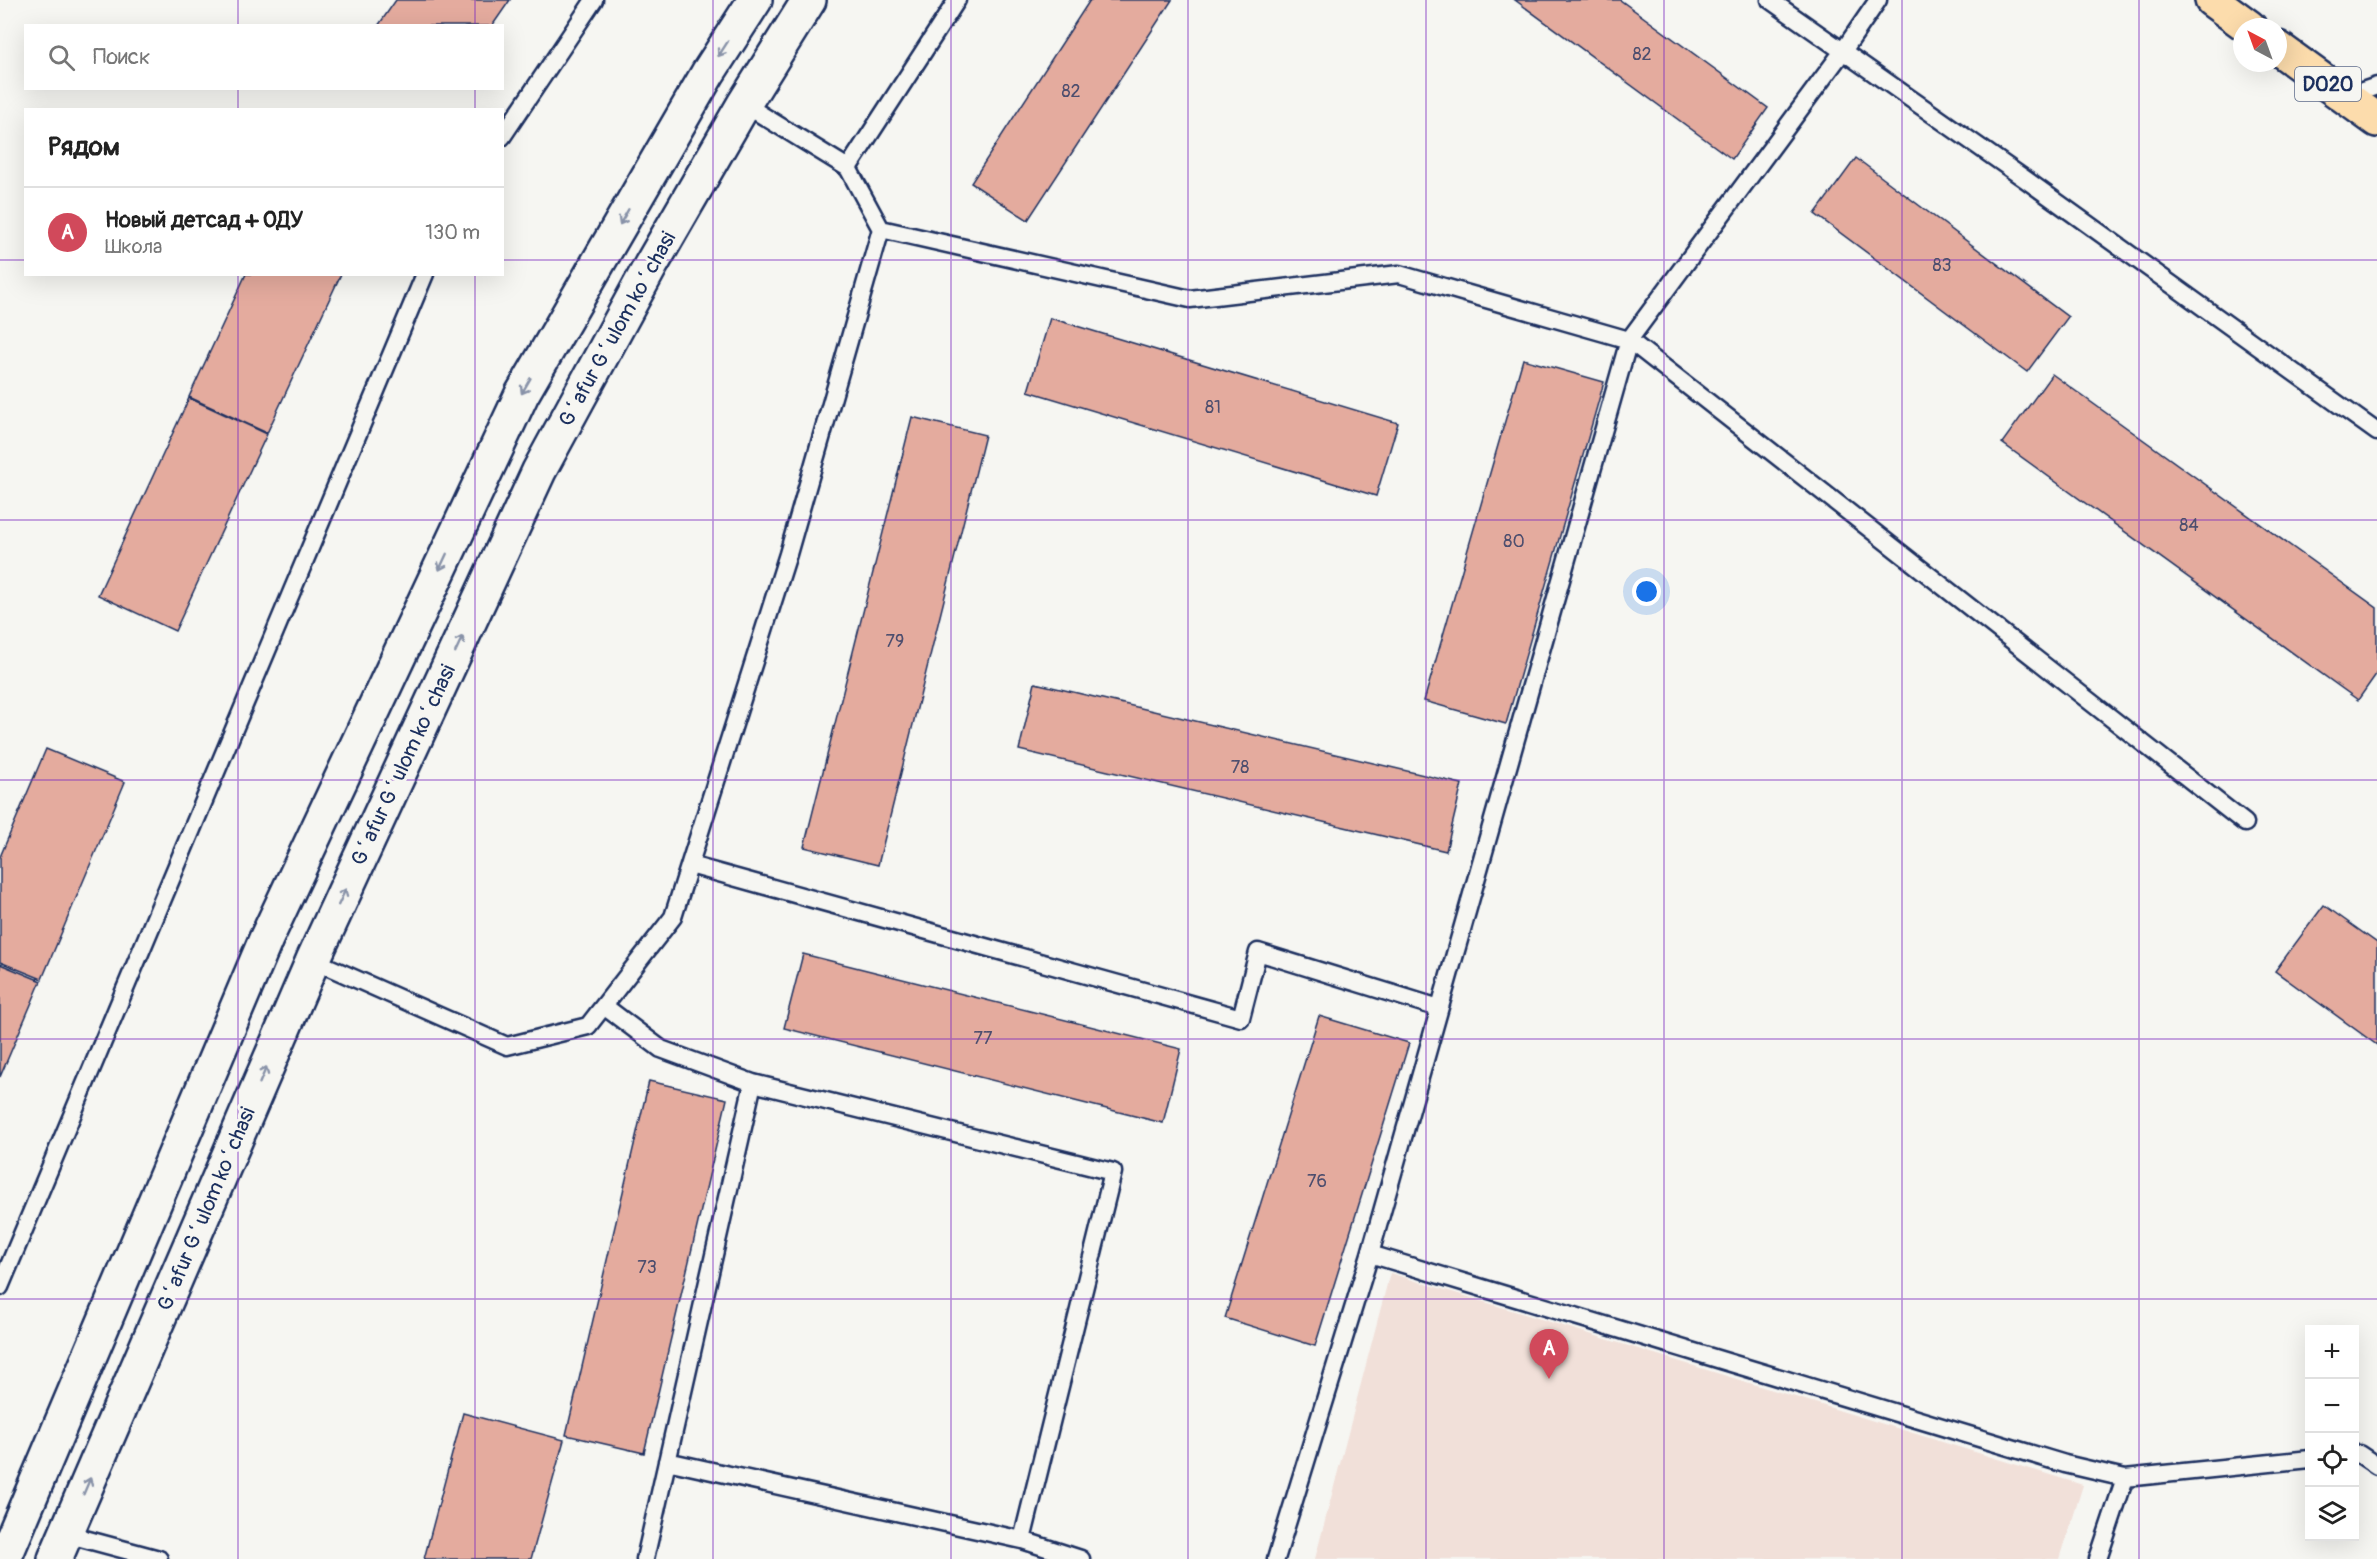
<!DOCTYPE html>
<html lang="ru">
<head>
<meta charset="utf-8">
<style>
	:root { --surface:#fff; --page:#f6f6f6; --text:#222; --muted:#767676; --line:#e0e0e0; --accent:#d1495b }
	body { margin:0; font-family:Pangolin,sans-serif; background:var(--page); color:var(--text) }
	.controls { position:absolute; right:18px; bottom:18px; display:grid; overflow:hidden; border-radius:0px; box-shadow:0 6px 24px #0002 }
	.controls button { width:54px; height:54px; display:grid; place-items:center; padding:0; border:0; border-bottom:2px solid var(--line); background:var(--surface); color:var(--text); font:30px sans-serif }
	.compass { position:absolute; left:2233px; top:18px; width:54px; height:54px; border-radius:50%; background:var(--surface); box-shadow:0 6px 24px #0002; rotate:319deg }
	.you { position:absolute; left:1647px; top:592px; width:21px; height:21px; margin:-15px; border:4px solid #fff; border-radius:50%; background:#1a73e8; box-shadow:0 0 0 9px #1a73e833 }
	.badge { display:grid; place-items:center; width:39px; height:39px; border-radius:50%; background:var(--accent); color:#fff; font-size:20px; font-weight:700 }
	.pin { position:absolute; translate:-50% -50px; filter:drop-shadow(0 2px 3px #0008) }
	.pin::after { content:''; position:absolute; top:32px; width:21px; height:18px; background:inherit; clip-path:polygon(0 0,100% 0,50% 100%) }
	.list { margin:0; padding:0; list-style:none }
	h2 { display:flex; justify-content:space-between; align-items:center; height:78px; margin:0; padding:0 24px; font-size:26px }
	h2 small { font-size:20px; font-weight:400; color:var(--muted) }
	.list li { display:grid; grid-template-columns:39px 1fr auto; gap:18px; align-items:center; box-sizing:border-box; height:90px; padding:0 24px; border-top:2px solid var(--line) }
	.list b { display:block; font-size:22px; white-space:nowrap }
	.list p { margin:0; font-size:20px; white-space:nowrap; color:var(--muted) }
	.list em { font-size:20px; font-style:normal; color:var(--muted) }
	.icon { flex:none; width:33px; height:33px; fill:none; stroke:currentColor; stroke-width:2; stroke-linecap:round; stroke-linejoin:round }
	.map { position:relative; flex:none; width:2377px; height:1559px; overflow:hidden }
	.search { position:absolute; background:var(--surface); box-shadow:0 6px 24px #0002; left:24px; top:24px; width:480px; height:66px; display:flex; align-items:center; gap:15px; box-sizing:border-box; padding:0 21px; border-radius:0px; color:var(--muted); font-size:22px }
	.panel { position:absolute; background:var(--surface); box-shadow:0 6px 24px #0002; left:24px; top:108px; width:480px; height:168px; border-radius:0px }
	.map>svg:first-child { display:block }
</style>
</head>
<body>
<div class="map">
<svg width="2377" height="1559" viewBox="0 0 2377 1559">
	<rect width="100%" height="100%" fill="#f6f6f2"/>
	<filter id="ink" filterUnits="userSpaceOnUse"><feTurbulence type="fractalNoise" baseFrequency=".0167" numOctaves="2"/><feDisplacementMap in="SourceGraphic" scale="12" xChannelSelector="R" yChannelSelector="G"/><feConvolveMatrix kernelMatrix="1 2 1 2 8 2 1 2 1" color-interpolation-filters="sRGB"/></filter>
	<g filter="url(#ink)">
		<!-- built -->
		<path fill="#f1e0d9" d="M1390 1273 2083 1485 2060 1559H1315Z"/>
		<!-- building -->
		<path fill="#e4ab9e" stroke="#1b2f5e" stroke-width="1.5" d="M396 0H510L492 26H378Z
			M1090 0H1172L1028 220 971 183Z
			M1515 0H1620L1768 108 1732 159Z
			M1856 158 2068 317 2027 372 1815 214Z
			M246 274H341L267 433 189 397Z
			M1050 318 1398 423 1376 496 1028 391Z
			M1523 359 1604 382 1506 724 1424 701Z
			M2052 374 2377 608V673L2358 700 2002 443Z
			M189 398 267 434 175 631 98 595Z
			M912 417 985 435 878 865 804 847Z
			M1035 683 1462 784 1446 851 1019 750Z
			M46 749 125 782 42 979 0 962V857Z
			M2324 905 2377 943V1045L2275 971Z
			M803 954 1181 1049 1163 1123 784 1028Z
			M0 964 41 981 0 1077Z
			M1319 1016 1409 1043 1315 1346 1225 1318Z
			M649 1081 727 1099 644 1453 566 1435Z
			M463 1413 564 1440 531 1559H424Z"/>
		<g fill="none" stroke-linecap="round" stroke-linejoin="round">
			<!-- lane casing -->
			<g stroke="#1b2f5e" stroke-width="21">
				<path id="lane" d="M1770 0 2025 179 2377 432
					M2345 97 2377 86
					M744 104 848 168 957 0
					M502 137 594 0
					M881 229 1190 299 1399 274 1629 340 2245 823
					M690 865 1241 1018 1258 952 1439 1008
					M313 960 507 1046 588 1026 673 917 788 554 881 229 848 168
					M604 1006 661 1049 753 1083
					M1370 1254 1629 340 1843 51 1878 0
					M0 1287 425 274
					M2354 1454H2359L2377 1466
					M667 1461 1022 1540
					M66 1534 159 1559
					M645 1559 753 1083 1113 1172 1022 1540 1081 1559
					M1276 1559 1370 1254 2065 1464 2125 1478 2310 1459
					M2098 1559 2125 1478"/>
			</g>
			<!-- secondary casing -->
			<g stroke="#1b2f5e" stroke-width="38">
				<path id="secondary" d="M4 1559 266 939 522 394 708 73 755 0
					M55 1559 313 960 539 471 651 265 744 104 809 0"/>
			</g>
			<!-- primary casing -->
			<g stroke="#1b2f5e" stroke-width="38">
				<path id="primary" d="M2212 0 2249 27
					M2278 48 2377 120"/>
			</g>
			<!-- lane -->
			<use href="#lane" stroke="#f6f6f2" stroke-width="16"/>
			<!-- secondary -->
			<use href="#secondary" stroke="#f6f6f2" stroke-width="33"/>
			<!-- primary -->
			<use href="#primary" stroke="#fcdcac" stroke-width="33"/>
		</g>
		<!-- one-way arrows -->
		<defs><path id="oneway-shaft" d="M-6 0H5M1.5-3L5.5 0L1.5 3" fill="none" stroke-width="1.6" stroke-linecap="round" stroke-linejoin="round" transform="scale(1.5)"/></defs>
		<g stroke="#8892a8">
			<use href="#oneway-shaft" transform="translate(723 49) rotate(123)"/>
			<use href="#oneway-shaft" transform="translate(624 217) rotate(120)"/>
			<use href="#oneway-shaft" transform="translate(526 386) rotate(120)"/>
			<use href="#oneway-shaft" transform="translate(443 562) rotate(115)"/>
			<use href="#oneway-shaft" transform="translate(459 644) rotate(-65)"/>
			<use href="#oneway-shaft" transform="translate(342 897) rotate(-65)"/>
			<use href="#oneway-shaft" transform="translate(263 1075) rotate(-67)"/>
			<use href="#oneway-shaft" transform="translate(87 1486) rotate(-67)"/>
		</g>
	</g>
	<!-- grid -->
	<path fill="none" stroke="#7b2cbf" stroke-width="1.5" stroke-opacity="0.55" d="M238 0V26M475 0V26M713 0V1559M951 0V1559M1188 0V1559M1426 0V1559M1664 0V1559M1902 0V1559M2139 0V1559M238 88V110M475 88V110M0 260H26M502 260H2377M238 274V1559M475 274V1559M0 520H2377M0 780H2377M0 1039H2377M0 1299H2377"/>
	<g text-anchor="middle" stroke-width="6" stroke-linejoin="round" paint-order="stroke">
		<!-- number labels -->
		<g font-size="18" fill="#4d4e6e">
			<text x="1642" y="60">82</text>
			<text x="1071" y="97">82</text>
			<text x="1942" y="271">83</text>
			<text x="1213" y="413">81</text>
			<text x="2189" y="531">84</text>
			<text x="1514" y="547">80</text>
			<text x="895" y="647">79</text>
			<text x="1240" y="773">78</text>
			<text x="983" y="1044">77</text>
			<text x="1317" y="1187">76</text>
			<text x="647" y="1273">73</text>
		</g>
		<!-- shield labels -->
		<rect fill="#f6f6f2" stroke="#5d6b8a" stroke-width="1.5" x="2295" y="67" width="66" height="34" rx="4.5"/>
		<g font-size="20" font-weight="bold" fill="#1b2f5e">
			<text x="2328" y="91">D020</text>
		</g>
		<!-- street labels -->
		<g font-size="21" fill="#1b2f5e" stroke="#f6f6f2">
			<text transform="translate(617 329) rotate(-61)" y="7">Gʻafur Gʻulom koʻchasi</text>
			<text transform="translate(403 765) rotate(-65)" y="7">Gʻafur Gʻulom koʻchasi</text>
			<text transform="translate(206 1209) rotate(-67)" y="7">Gʻafur Gʻulom koʻchasi</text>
		</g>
	</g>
</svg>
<div class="controls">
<button>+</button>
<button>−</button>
<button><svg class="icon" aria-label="locate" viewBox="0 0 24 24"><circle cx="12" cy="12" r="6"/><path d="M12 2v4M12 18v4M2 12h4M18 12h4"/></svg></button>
<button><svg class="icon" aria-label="layers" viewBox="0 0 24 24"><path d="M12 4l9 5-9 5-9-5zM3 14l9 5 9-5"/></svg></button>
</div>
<svg class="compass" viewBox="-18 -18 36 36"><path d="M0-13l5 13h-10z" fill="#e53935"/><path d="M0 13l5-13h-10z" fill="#767676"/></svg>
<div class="you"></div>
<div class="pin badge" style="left:1549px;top:1379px">A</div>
<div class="search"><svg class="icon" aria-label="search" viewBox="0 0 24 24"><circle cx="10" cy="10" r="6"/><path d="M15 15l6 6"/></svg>Поиск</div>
<section class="panel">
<h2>Рядом<small></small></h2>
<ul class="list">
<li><span class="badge">A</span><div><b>Новый детсад + ОДУ</b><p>Школа</p></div><em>130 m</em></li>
</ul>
</section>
</div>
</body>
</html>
